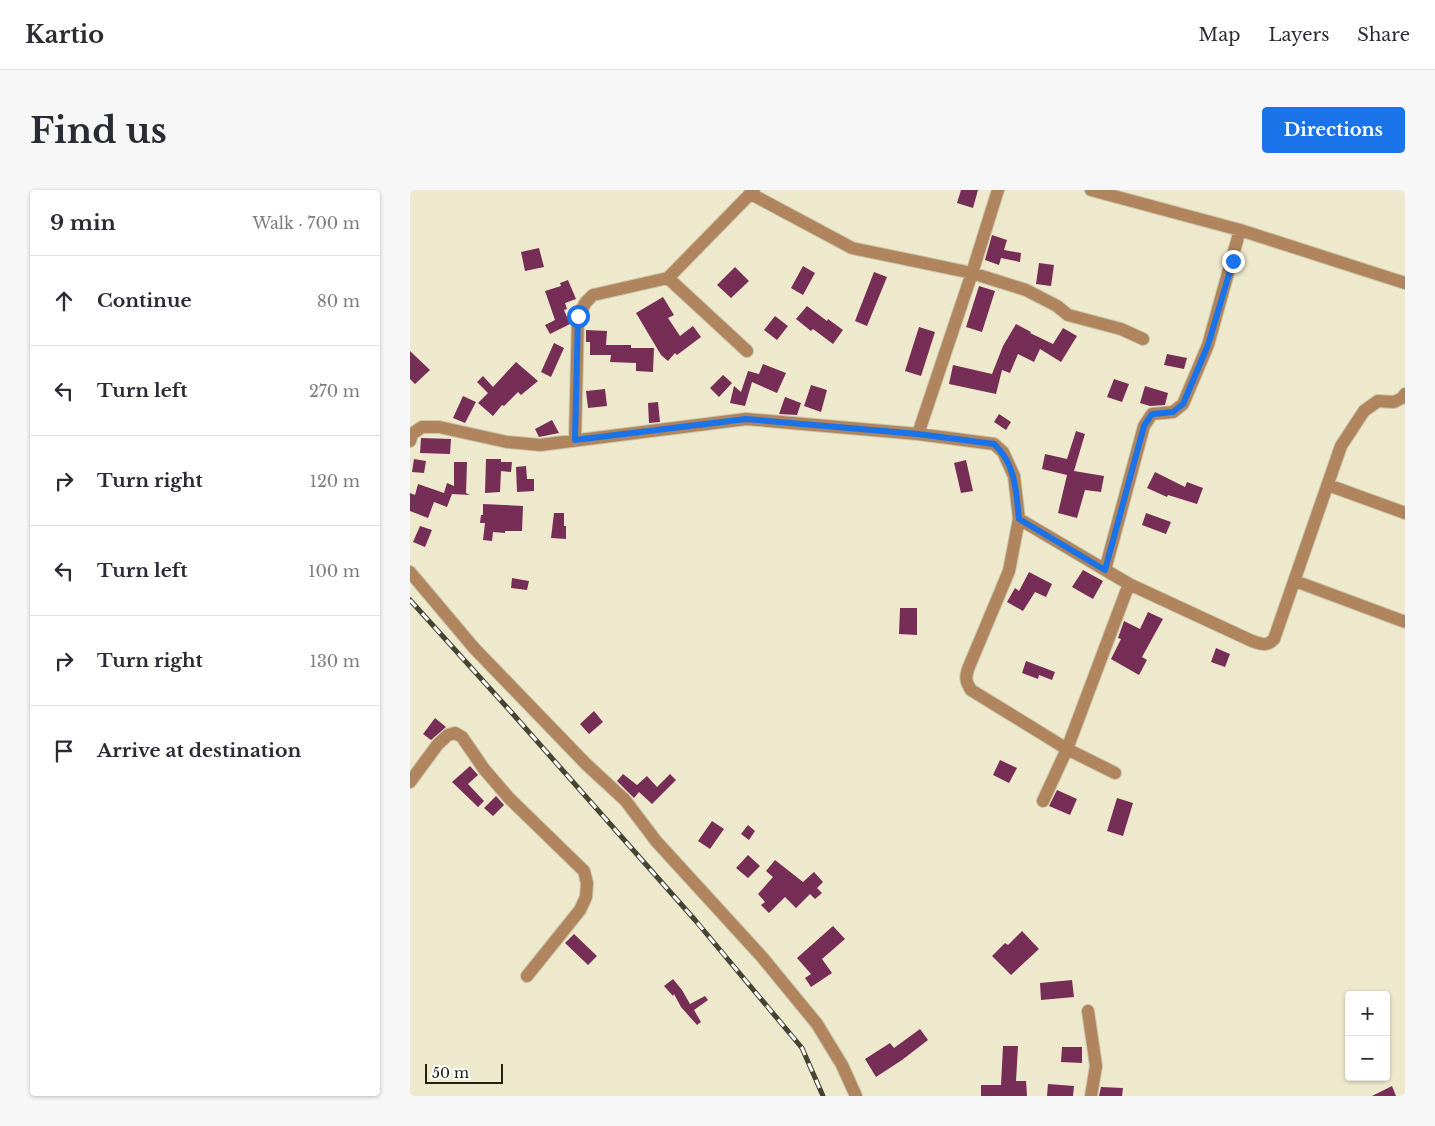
<!DOCTYPE html>
<html lang="en">
<head>
<meta charset="utf-8">
<style>
	:root { --surface:#fff; --page:#f7f7f7; --text:#2b2b33; --muted:#7c7c81; --line:#e1e1e2; --accent:#1a73e8 }
	body { margin:0; font-family:"Libre Baskerville",serif; background:var(--page); color:var(--text) }
	.controls { position:absolute; right:15px; bottom:15px; display:grid; overflow:hidden; border-radius:5px; box-shadow:0 1px 4px #0004 }
	.controls button { width:45px; height:45px; display:grid; place-items:center; padding:0; border:0; border-bottom:1px solid var(--line); background:var(--surface); color:var(--text); font:25px sans-serif }
	.scale { position:absolute; left:15px; bottom:12px; width:78px; box-sizing:border-box; padding-left:5px; border:2px solid #212015; border-top:0; font-size:14px; line-height:18px; white-space:nowrap; color:#212015; -webkit-text-stroke:4px #fff; paint-order:stroke }
	.stop { position:absolute; width:15px; height:15px; margin:-11px; border:4px solid #1a73e8; border-radius:50%; background:#fff }
	.stop.end { background:#1a73e8; border-color:#fff; box-shadow:0 1px 5px #0008 }
	.list { margin:0; padding:0; list-style:none }
	h2 { display:flex; justify-content:space-between; align-items:center; height:65px; margin:0; padding:0 20px; font-size:21px }
	h2 small { font-size:16px; font-weight:400; color:var(--muted) }
	.list li { display:grid; grid-template-columns:32px 1fr auto; gap:15px; align-items:center; box-sizing:border-box; height:90px; padding:0 20px; border-top:1px solid var(--line) }
	.list b { display:block; font-size:19px; white-space:nowrap }
	.list em { font-size:16px; font-style:normal; color:var(--muted) }
	.icon { flex:none; width:28px; height:28px; fill:none; stroke:currentColor; stroke-width:2; stroke-linecap:round; stroke-linejoin:round }
	.map { position:relative; flex:none; width:995px; height:906px; overflow:hidden; border-radius:5px }
	header { display:flex; align-items:center; gap:30px; box-sizing:border-box; height:70px; padding:0 25px; background:var(--surface); border-bottom:1px solid var(--line) }
	header strong { font-size:24px }
	nav { display:flex; gap:28px; margin-inline-start:auto; font-size:18px }
	.intro { display:flex; align-items:center; justify-content:space-between; box-sizing:border-box; height:120px; padding:0 30px }
	h1 { margin:0; font-size:35px }
	.button { padding:12px 22px; border-radius:5px; background:var(--accent); color:#fff; font-size:18px; font-weight:700 }
	main { display:flex; gap:30px; padding:0 30px }
	aside { flex:1; background:var(--surface); border-radius:5px; box-shadow:0 1px 4px #0004 }
	.map>svg:first-child { display:block }
</style>
</head>
<body>
<header>
<strong>Kartio</strong>
<nav><a>Map</a><a>Layers</a><a>Share</a></nav>
</header>
<div class="intro"><h1>Find us</h1><a class="button">Directions</a></div>
<main>
<aside>
<h2>9 min<small>Walk · 700 m</small></h2>
<ul class="list">
<li><svg class="icon" aria-label="ahead" viewBox="0 0 24 24"><path d="M12 20V5M6 11l6-6 6 6"/></svg><div><b>Continue</b></div><em>80 m</em></li>
<li><svg class="icon" aria-label="left" viewBox="0 0 24 24"><path d="M17 20v-9H6M10 6l-5 5 5 5"/></svg><div><b>Turn left</b></div><em>270 m</em></li>
<li><svg class="icon" aria-label="right" viewBox="0 0 24 24"><path d="M7 20v-9h11M14 6l5 5-5 5"/></svg><div><b>Turn right</b></div><em>120 m</em></li>
<li><svg class="icon" aria-label="left" viewBox="0 0 24 24"><path d="M17 20v-9H6M10 6l-5 5 5 5"/></svg><div><b>Turn left</b></div><em>100 m</em></li>
<li><svg class="icon" aria-label="right" viewBox="0 0 24 24"><path d="M7 20v-9h11M14 6l5 5-5 5"/></svg><div><b>Turn right</b></div><em>130 m</em></li>
<li><svg class="icon" aria-label="arrive" viewBox="0 0 24 24"><path d="M6 21V4h12l-3 4 3 4H6"/></svg><div><b>Arrive at destination</b></div></li>
</ul>
</aside>
<div class="map">
<svg width="995" height="906" viewBox="0 0 995 906">
	<rect width="100%" height="100%" fill="#eee9cc"/>
	<!-- building -->
	<path fill="#762e57" d="M551 0H568L563 18 547 13Z
		M582 45 597 50 594 60 611 63 610 72 591 68 589 75 575 70Z
		M129 58 134 77 115 81 111 62Z
		M629 73 644 75 641 96 626 94Z
		M393 76 405 83 393 105 381 98Z
		M325 77 339 91 321 108 307 95Z
		M464 82 477 87 457 136 445 131Z
		M158 90 166 109 155 113 157 119 154 120 160 134 140 144 135 135 145 130 135 101 151 96 150 93Z
		M569 96 585 101 572 142 556 137Z
		M253 107 264 125 258 128 270 146 283 136 291 147 267 165 265 163 258 171 251 165 226 123Z
		M397 116 417 131 418 129 433 140 423 154 403 139 401 141 386 129Z
		M365 126 378 136 367 150 354 140Z
		M606 134 621 142 620 143 643 154 653 138 667 146 651 172 630 159 624 172 608 164 600 183 592 180 586 204 539 194 543 175 582 184 593 156Z
		M509 137 525 142 511 186 495 181Z
		M176 140 197 141 196 155H221V158H244L243 182 226 181V173L200 172 201 165H180V152H176Z
		M144 153 154 158 141 187 131 182Z
		M0 161 20 180 5 194 0 189Z
		M757 164 777 168 774 179 754 175Z
		M106 172 128 191 111 205 108 202 94 216 92 215 83 226 68 213 78 203 67 192 73 186 83 197Z
		M353 174 376 183 367 203 342 192 335 216 320 213 324 196 331 202 338 181 349 184Z
		M313 185 322 193 309 207 300 198Z
		M704 189 719 194 712 212 697 207Z
		M401 195 417 200 411 222 394 216Z
		M735 196 758 203 755 215 740 216 730 213Z
		M195 199 197 216 178 218 176 201Z
		M53 206 66 212 55 233 43 228Z
		M375 207 391 213 387 225 369 224Z
		M248 212 250 232 239 233 238 213Z
		M589 224 601 232 596 240 584 232Z
		M142 230 149 243 129 247 125 239Z
		M666 241 675 244 664 281 694 286 691 302 675 300 667 328 648 323 657 285 632 279 635 264 657 269Z
		M11 248 41 249 40 264 10 263Z
		M4 269 16 271 14 283 2 282Z
		M76 269H91V272H102L101 282 91 281 90 302 75 303Z
		M556 270 563 301 551 303 544 273Z
		M44 272H57L56 303 60 305 42 304 37 317 24 312 18 328 0 321V303L5 305 8 294 34 303 37 293 44 296Z
		M116 276 117 289H124V301L107 302 106 277Z
		M745 282 775 297 777 292 793 298 787 314 758 305 757 307 737 298Z
		M73 314 113 316 112 341H95V343L83 342 82 351 73 350 75 333H70L71 325H73Z
		M144 323H154V336H156V349L141 348Z
		M736 323 761 332 756 344 732 335Z
		M10 336 22 340 15 357 3 352Z
		M673 380 693 391 683 409 662 397Z
		M619 382 642 394 636 407 625 402 613 421 597 412 605 398 609 401Z
		M102 388 119 391 117 400 101 398Z
		M490 418H507V445L489 444Z
		M738 422 753 429 732 467 737 470 729 485 701 469 711 449 708 448 714 431 730 439Z
		M806 458 820 464 815 477 801 472Z
		M616 471 645 482 642 490 629 485 628 489 612 483Z
		M184 521 193 532 179 544 170 534Z
		M25 528 36 537 21 550 13 544Z
		M590 570 607 578 599 593 583 585Z
		M60 576 68 585 58 594 74 611 68 617 42 592Z
		M213 584 227 595 237 586 247 597 260 584 266 590 242 614 229 602 224 608 207 591Z
		M647 600 667 609 660 625 639 616Z
		M86 606 94 615 83 626 74 618Z
		M707 608 723 613 713 646 697 641Z
		M302 631 314 639 300 659 288 651Z
		M338 635 345 641 339 650 331 644Z
		M338 665 350 676 338 688 326 678Z
		M365 670 393 692 404 682 413 692 407 698 412 703 405 709 400 704 386 718 375 707 359 723 351 715 355 712 348 704 363 687 356 681Z
		M423 736 435 749 412 769 422 783 401 797 395 788 401 784 387 768Z
		M612 741 629 759 601 785 582 766 595 753 598 755Z
		M164 744 187 766 178 775 155 753Z
		M263 789 272 800 280 814 295 806 298 810 284 820 291 832 287 835 271 817 264 804 263 806 254 796Z
		M662 790 664 807 631 810 630 793Z
		M510 839 518 850 492 870 466 887 455 869 480 853 484 858Z
		M593 856H608L606 891H616L617 906H571V895H591Z
		M652 857H672V873L651 872Z
		M638 894 664 896 663 906H637Z
		M982 896 986 906H962Z
		M691 897 713 898 712 906H689Z"/>
	<g fill="none" stroke-linecap="round" stroke-linejoin="round">
		<!-- minor casing -->
		<g stroke="#c9c5ab" stroke-width="14">
			<path id="minor" d="M681 0 830 40 995 93
				M341 4 442 58 562 83 616 100 647 116 658 125 711 139 733 149
				M258 88 337 161
				M508 244 562 83 588 0
				M165 250 168 126 176 112 183 105 258 88 344 0
				M0 251 2 244 12 237H29L97 252 130 255 336 229 508 244 584 254 593 262 604 286 609 329 599 381 558 479C555 488 556 492 561 500L657 559 705 583
				M918 295 995 323
				M609 329 719 394 842 451C851 454 857 457 864 449L931 256 954 221 968 211 984 212 992 208 995 204
				M695 380 734 236 742 224 763 222 773 214 798 155 830 40
				M0 382 64 458 176 574 215 610 246 651 352 767 407 834 432 875 446 906
				M885 391 995 432
				M0 592 28 554 38 545 45 543 52 547 74 579 99 608 174 681 177 693 176 707 170 720 117 786
				M633 611 657 559 719 394
				M678 821 686 876 681 906"/>
		</g>
		<!-- minor -->
		<use href="#minor" stroke="#b0845c" stroke-width="12"/>
		<!-- rail casing -->
		<g stroke="#444334" stroke-width="5">
			<path id="rail" d="M0 410 102 523 285 730 392 858 413 906"/>
		</g>
		<!-- rail -->
		<use href="#rail" stroke="#fff" stroke-width="3" stroke-dasharray="9" stroke-linecap="butt"/>
	</g>
	<g fill="none" stroke-linecap="round" stroke-linejoin="round">
		<!-- route -->
		<path stroke="#1a73e8" stroke-width="6" d="M168 126 165 250 336 229 508 244 584 254C606 274 606 302 609 329L695 380 734 236 742 224 763 222 773 214 798 155 823 71"/>
	</g>
</svg>
<div class="controls">
<button>+</button>
<button>−</button>
</div>
<div class="scale">50 m</div>
<div class="stop" style="left:168px;top:126px"></div>
<div class="stop end" style="left:823px;top:71px"></div>
</div>
</main>
</body>
</html>
